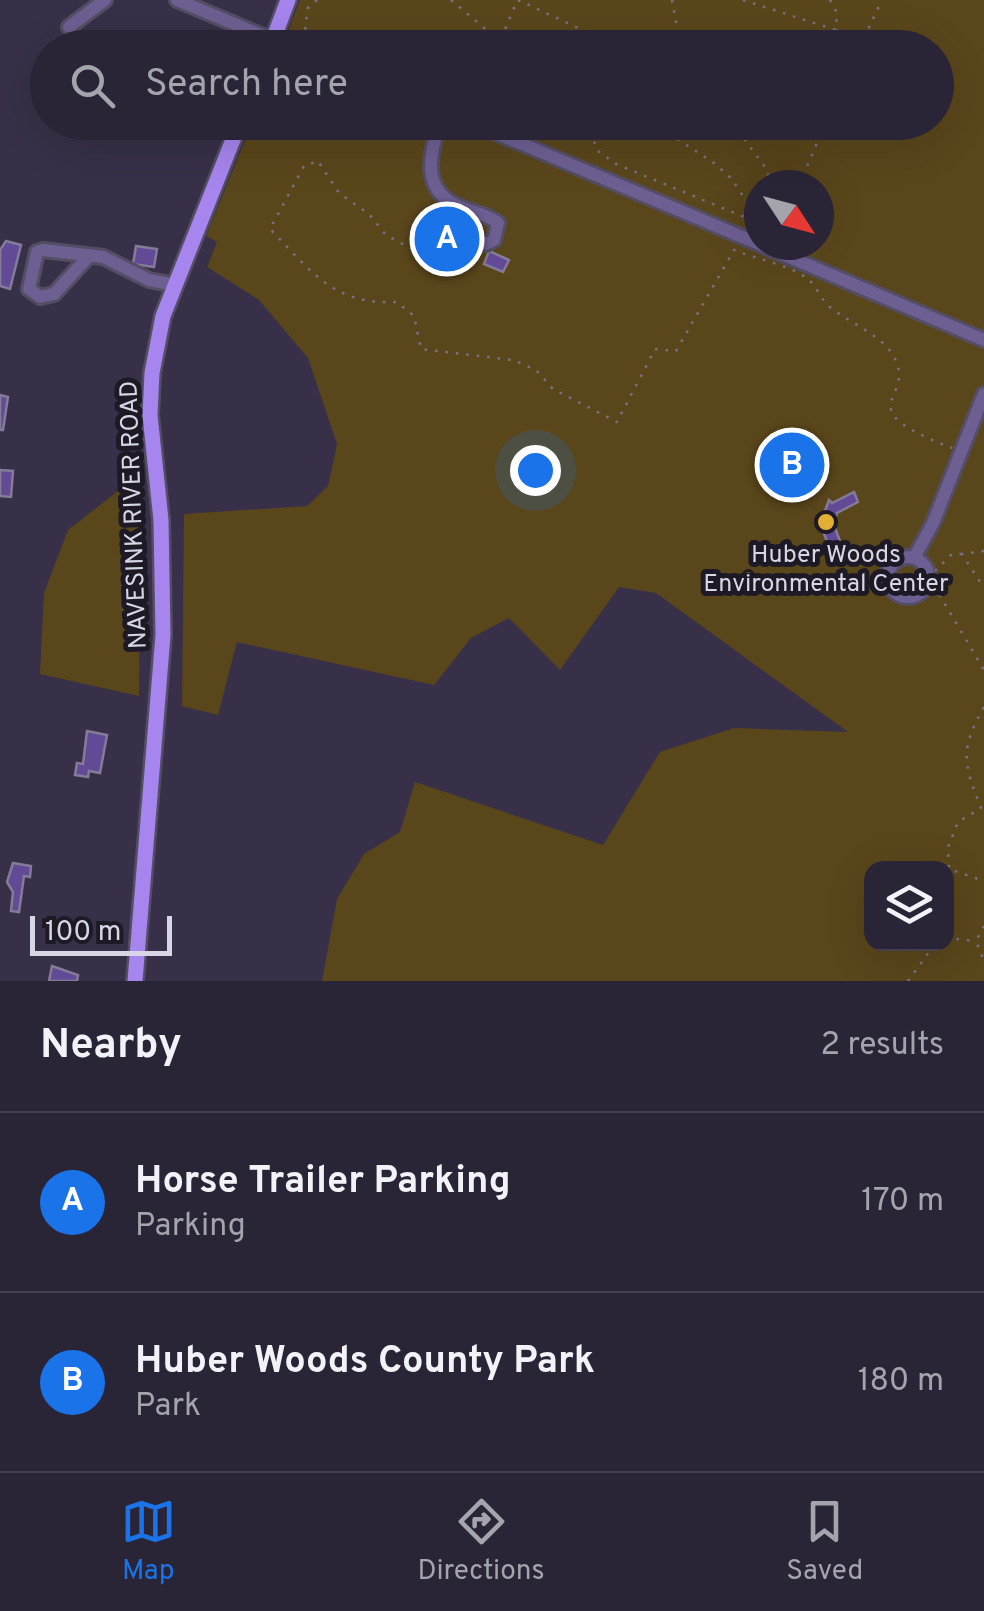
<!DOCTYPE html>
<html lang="en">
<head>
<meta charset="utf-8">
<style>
	:root { --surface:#292436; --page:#312c3e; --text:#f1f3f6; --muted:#a5a4ad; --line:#454151; --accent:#1a73e8 }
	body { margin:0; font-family:Overpass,sans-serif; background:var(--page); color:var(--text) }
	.controls { position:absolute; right:30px; bottom:30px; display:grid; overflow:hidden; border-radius:20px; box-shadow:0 10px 40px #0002 }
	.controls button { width:90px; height:90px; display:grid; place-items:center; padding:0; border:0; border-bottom:2px solid var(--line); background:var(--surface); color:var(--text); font:50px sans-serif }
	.compass { position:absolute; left:744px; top:170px; width:90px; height:90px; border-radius:50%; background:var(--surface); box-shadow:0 10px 40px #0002; rotate:126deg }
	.scale { position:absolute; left:30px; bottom:25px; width:142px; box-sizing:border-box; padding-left:10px; border:5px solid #d8d5e4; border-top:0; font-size:28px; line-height:35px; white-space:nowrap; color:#d8d5e4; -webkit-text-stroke:8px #1d1a25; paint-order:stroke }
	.you { position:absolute; left:535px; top:470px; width:35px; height:35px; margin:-25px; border:8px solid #fff; border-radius:50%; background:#1a73e8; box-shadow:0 0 0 15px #1a73e833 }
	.badge { display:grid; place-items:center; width:65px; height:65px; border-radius:50%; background:var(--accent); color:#fff; font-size:32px; font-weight:700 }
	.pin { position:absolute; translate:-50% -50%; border:5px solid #fff; box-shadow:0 2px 10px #0006 }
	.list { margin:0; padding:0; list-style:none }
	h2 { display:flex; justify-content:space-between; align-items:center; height:130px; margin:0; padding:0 40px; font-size:42px }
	h2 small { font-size:32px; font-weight:400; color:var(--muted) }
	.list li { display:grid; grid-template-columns:65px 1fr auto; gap:30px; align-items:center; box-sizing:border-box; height:180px; padding:0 40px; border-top:2px solid var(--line) }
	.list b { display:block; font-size:38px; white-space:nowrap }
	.list p { margin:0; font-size:32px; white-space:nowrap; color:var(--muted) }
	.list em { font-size:32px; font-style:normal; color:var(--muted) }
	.icon { flex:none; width:55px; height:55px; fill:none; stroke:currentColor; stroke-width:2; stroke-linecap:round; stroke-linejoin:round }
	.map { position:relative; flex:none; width:984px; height:981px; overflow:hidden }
	.search { position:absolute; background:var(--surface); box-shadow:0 10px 40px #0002; left:30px; right:30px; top:30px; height:110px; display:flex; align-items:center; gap:25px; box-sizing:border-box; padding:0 35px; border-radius:55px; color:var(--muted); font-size:38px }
	.sheet { height:490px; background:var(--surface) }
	nav { display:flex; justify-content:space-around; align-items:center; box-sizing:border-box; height:140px; border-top:2px solid var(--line); background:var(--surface); font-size:28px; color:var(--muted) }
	nav a { display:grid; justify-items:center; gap:5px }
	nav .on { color:var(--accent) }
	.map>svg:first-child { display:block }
</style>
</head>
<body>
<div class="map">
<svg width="984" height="981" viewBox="0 0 984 981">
	<rect width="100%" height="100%" fill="#373048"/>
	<!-- green -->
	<path fill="#5a461b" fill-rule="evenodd" d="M300 0H984V981H322L337 899 364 854 400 832 415 782 603 845 660 752 734 728 848 732 656 593 619 587 560 670 509 618 471 638 434 685 237 642 218 715 182 706 184 514 307 506 328 486 337 444 308 358 259 300 207 267 217 242 206 236 252 123 936 122V48L282 47ZM759 185H819V245H759ZM872 868H946V944H872Z
		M136 477 141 511 139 696 40 674 44 593 68 530Z"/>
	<!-- building -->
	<path fill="#634a96" stroke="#837b97" stroke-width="2.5" d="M466 239 478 246 470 265 456 260Z
		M6 241 21 245 10 289 0 286V250Z
		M136 246 157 249 154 267 133 264Z
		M489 251 509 260 503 272 484 264Z
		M0 395 8 397 3 430H0Z
		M0 470 13 471 11 497 0 496Z
		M854 492 858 502 837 513 834 525 841 544 830 548 821 527H817L818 518 822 519 829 500 832 503Z
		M87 731 107 735 100 773 89 771 88 777 75 775 77 763 83 764Z
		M13 863 31 866 30 877 24 876 19 912 11 911 13 892 7 882Z
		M52 966 78 975 77 981H49Z"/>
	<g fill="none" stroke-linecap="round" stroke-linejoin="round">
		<!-- minor casing -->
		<g stroke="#544e64" stroke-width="18">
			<path id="minor" d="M177 0 292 48
				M69 27 105 0
				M440 122C429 155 421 191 460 207 473 213 487 214 498 223L494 240 486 244 450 225 455 205
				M470 122 759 244
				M761 245 984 340
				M89 256 54 294 40 297 29 289 37 252 43 250 103 257 149 280 175 285
				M888 577a20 20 0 1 1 40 0a20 20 0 1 1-40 0Z
				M914 558 933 523 984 394"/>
		</g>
		<!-- major casing -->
		<g stroke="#544e64" stroke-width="20">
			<path id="major" d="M270 48 288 0
				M135 981 163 635 161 520 150 415 152 373 163 316 240 122"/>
		</g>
		<!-- path -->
		<path stroke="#787287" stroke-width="2.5" stroke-dasharray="2.5 8" stroke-linecap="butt" d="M317 0 308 8 305 28 336 48
			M451 0 501 42
			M518 0 602 39 598 48
			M672 0 681 48
			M743 0 836 30 847 48
			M830 0 837 13 836 30 863 40 882 0
			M497 48 517 1
			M586 122 598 151 616 164 759 223
			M651 122 714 163 731 178 759 220
			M732 122 765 167 772 185
			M799 185 817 143 847 122
			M443 233 423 255 386 235 369 214 339 193 318 161 304 166 270 229C312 272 333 305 397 302L414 316 421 349 513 360 536 370 553 389 617 422 655 349 676 351 734 250C756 259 789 265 807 278 816 285 821 300 831 308 850 323 881 335 893 355 920 401 841 405 952 448
			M984 551 962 554 984 588
			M962 554H952L929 577 984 670
			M984 707C960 749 963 763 981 808L958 822 948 847 949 869 984 881
			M984 926 976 941 984 961
			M946 938 975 941
			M908 981 935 944"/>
		<!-- minor -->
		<use href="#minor" stroke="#6e5f92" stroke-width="12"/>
		<!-- major -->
		<use href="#major" stroke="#a685ee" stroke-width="15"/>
	</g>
	<!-- markers -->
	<circle fill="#e2af34" stroke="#1d1a25" stroke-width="4" cx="826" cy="522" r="10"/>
	<g text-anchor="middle" stroke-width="10" stroke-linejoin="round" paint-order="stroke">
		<!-- street labels -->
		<g font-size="25" fill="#d8d5e4" stroke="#1d1a25">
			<text transform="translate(132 515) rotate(-92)" y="9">NAVESINK RIVER ROAD</text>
		</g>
		<!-- poi labels -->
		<g font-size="25" fill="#d8d5e4" stroke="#1d1a25">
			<text x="826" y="562">Huber Woods<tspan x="826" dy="29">Environmental Center</tspan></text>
		</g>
	</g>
</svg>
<div class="controls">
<button><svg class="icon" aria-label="layers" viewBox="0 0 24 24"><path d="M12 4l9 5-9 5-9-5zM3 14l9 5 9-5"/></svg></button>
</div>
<svg class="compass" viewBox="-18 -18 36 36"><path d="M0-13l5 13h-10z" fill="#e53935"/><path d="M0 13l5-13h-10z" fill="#a5a4ad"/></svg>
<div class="scale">100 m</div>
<div class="you"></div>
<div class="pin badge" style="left:447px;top:239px">A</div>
<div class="pin badge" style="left:792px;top:465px">B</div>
<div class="search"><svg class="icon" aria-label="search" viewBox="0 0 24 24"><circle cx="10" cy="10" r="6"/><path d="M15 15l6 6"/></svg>Search here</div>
</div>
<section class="sheet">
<h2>Nearby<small>2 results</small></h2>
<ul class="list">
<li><span class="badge">A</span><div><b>Horse Trailer Parking</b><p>Parking</p></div><em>170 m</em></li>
<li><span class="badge">B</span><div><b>Huber Woods County Park</b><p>Park</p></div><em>180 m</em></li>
</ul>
</section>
<nav>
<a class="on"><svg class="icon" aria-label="map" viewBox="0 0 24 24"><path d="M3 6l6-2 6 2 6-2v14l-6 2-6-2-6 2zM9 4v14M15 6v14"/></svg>Map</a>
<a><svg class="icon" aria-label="directions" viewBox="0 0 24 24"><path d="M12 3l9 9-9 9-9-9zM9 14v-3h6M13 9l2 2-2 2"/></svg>Directions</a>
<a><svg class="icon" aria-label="saved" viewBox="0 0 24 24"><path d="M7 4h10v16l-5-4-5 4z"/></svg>Saved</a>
</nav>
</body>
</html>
